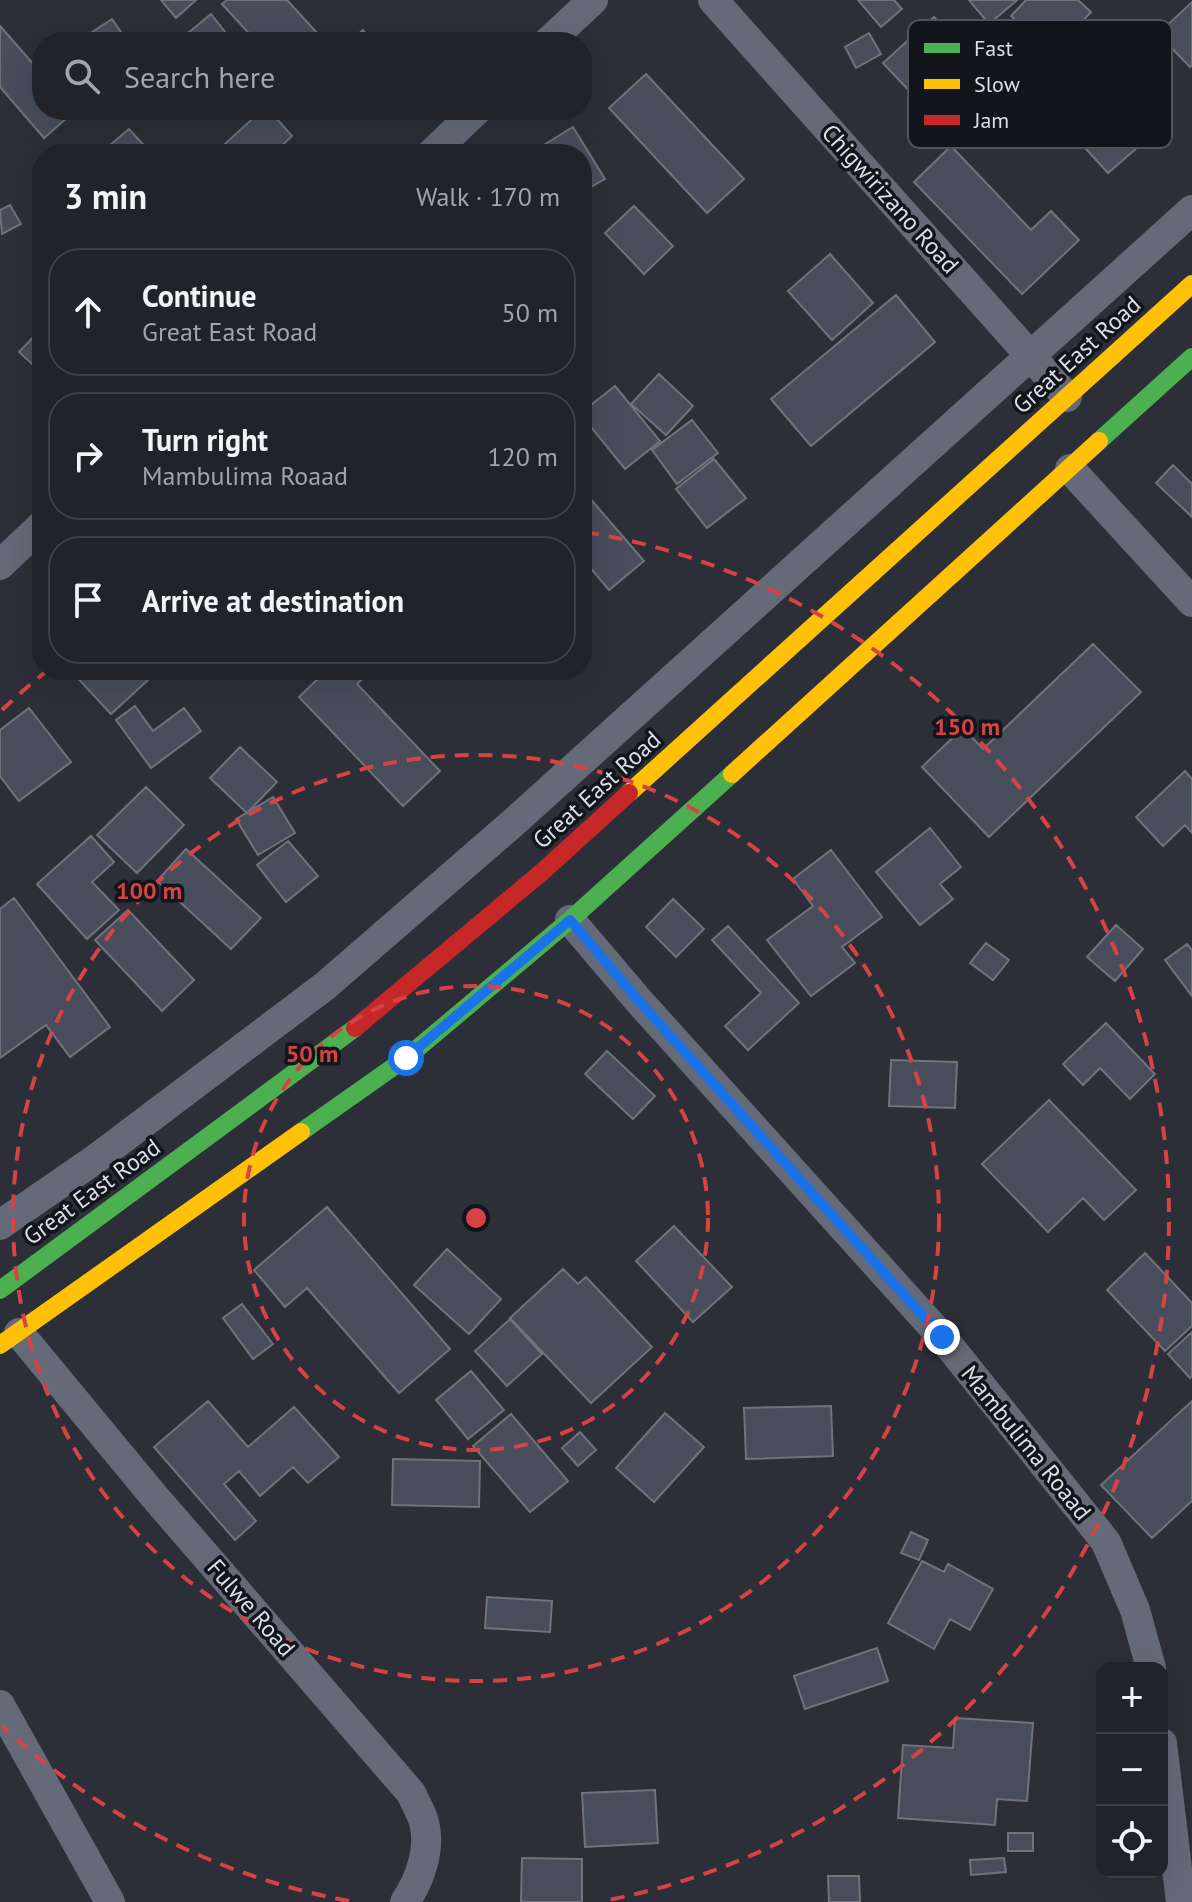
<!DOCTYPE html>
<html lang="en">
<head>
<meta charset="utf-8">
<style>
	:root { --surface:#212329; --page:#292b31; --text:#f1f3f6; --muted:#a2a4a8; --line:#3e4046 }
	body { margin:0; font-family:"PT Sans",sans-serif; background:var(--page); color:var(--text) }
	.controls { position:absolute; right:24px; bottom:24px; display:grid; overflow:hidden; border-radius:16px; box-shadow:0 8px 32px #0002 }
	.controls button { width:72px; height:72px; display:grid; place-items:center; padding:0; border:0; border-bottom:2px solid var(--line); background:var(--surface); color:var(--text); font:40px sans-serif }
	.stop { position:absolute; width:24px; height:24px; margin:-18px; border:6px solid #1a73e8; border-radius:50%; background:#fff }
	.stop.end { background:#1a73e8; border-color:#fff; box-shadow:0 2px 8px #0008 }
	.list { margin:0; padding:0; list-style:none }
	h2 { display:flex; justify-content:space-between; align-items:center; height:104px; margin:0; padding:0 32px; font-size:34px }
	h2 small { font-size:26px; font-weight:400; color:var(--muted) }
	.list li { display:grid; grid-template-columns:52px 1fr auto; gap:24px; align-items:center; box-sizing:border-box; height:128px; margin:0 16px 16px; padding:0 16px; border:2px solid var(--line); border-radius:32px }
	.list b { display:block; font-size:30px; white-space:nowrap }
	.list p { margin:0; font-size:26px; white-space:nowrap; color:var(--muted) }
	.list em { font-size:26px; font-style:normal; color:var(--muted) }
	.icon { flex:none; width:44px; height:44px; fill:none; stroke:currentColor; stroke-width:2; stroke-linecap:round; stroke-linejoin:round }
	.map { position:relative; flex:none; width:1192px; height:1902px; overflow:hidden }
	.search { position:absolute; background:var(--surface); box-shadow:0 8px 32px #0002; left:32px; top:32px; width:560px; height:88px; display:flex; align-items:center; gap:20px; box-sizing:border-box; padding:0 28px; border-radius:32px; color:var(--muted); font-size:30px }
	.panel { position:absolute; background:var(--surface); box-shadow:0 8px 32px #0002; left:32px; top:144px; width:560px; height:536px; border-radius:32px }
	.map>svg:first-child { display:block }
</style>
</head>
<body>
<div class="map">
<svg width="1192" height="1902" viewBox="0 0 1192 1902">
	<rect width="100%" height="100%" fill="#2c2f37"/>
	<!-- building -->
	<path fill="#484d5c" stroke="#70737a" stroke-width="2" d="M161 0H196L176 18Z
		M227 0H287L318 34 309 42H257L222 4Z
		M858 0H894L902 9 881 27Z
		M969 0H1017L989 24Z
		M1026 0H1078L1091 12 1052 54 1011 16Z
		M1192 2V66L1190 67 1158 34Z
		M211 14 233 42H186L182 38Z
		M934 17 998 86 948 132 883 63Z
		M112 19 128 42H86L83 38Z
		M1090 22 1141 79 1129 89 1162 126 1108 173 1024 81Z
		M0 26 42 74V110L75 111 44 138 0 87Z
		M363 30 372 42H349Z
		M869 33 881 54 856 68 845 47Z
		M646 74 744 179 707 213 609 108Z
		M262 110H269L292 136 273 154H214Z
		M573 127 605 179 582 192V154H543L539 148Z
		M129 129 152 154H118L110 145Z
		M951 146 1031 230 1051 211 1079 240 1022 294 914 182Z
		M10 205 21 224 2 234 0 210Z
		M634 206 673 246 644 274 605 233Z
		M830 254 873 303 832 340 788 291Z
		M896 295 935 342 811 446 771 399Z
		M42 328V373L19 352Z
		M659 374 693 406 666 435 631 404Z
		M615 386 660 441 625 469 582 416V412Z
		M692 420 718 453 677 484 652 450Z
		M714 459 746 498 707 528 676 489Z
		M1173 465 1192 484V517L1156 483Z
		M582 489 644 561 609 590 582 558Z
		M1093 644 1141 692 989 837 922 767 963 728 983 749Z
		M70 670H159L111 714Z
		M327 670H372L357 684 440 771 403 806 299 697Z
		M135 706 153 731 184 708 201 731 151 768 116 720Z
		M29 708 71 762 19 801 0 776V730Z
		M240 747 277 782 247 813 210 778Z
		M1185 771 1192 779V833L1185 825 1163 846 1136 817Z
		M146 787 184 825 137 873 97 835Z
		M273 797 295 833 258 855 236 819Z
		M930 828 961 867 940 884 953 899 920 925 876 872Z
		M91 836 114 862 92 882 119 910 87 939 37 884Z
		M288 841 318 876 286 902 257 865Z
		M186 849 261 918 231 949 157 881Z
		M831 850 882 917 842 947 855 963 811 996 767 940 813 906 793 879Z
		M14 898 110 1027 70 1057 46 1025 0 1058V909Z
		M673 899 704 929 676 957 646 927Z
		M128 910 194 980 162 1011 95 940Z
		M1116 925 1143 949 1115 981 1087 957Z
		M728 926 799 1003 748 1050 725 1026 761 993 712 940Z
		M986 943 1009 960 993 980 970 963Z
		M1187 944 1192 950V996L1165 960Z
		M1106 1023 1155 1074 1130 1099 1100 1068 1083 1085 1063 1064Z
		M607 1051 655 1096 633 1119 585 1074Z
		M891 1060 957 1062 955 1108 889 1106Z
		M1049 1100 1136 1190 1104 1220 1083 1198 1048 1232 982 1164Z
		M327 1207 450 1349 399 1393 307 1288 285 1307 254 1270Z
		M674 1226 732 1287 693 1322 636 1261Z
		M447 1249 501 1299 469 1334 414 1285Z
		M1145 1253 1192 1303V1326L1165 1351 1107 1290Z
		M563 1269 578 1284 586 1277 652 1347 591 1403 510 1318Z
		M242 1304 273 1344 253 1359 223 1318Z
		M510 1319 542 1354 507 1386 475 1351Z
		M1192 1332V1376L1190 1378 1168 1354Z
		M471 1371 504 1410 468 1439 436 1400Z
		M208 1401 248 1447 294 1407 339 1457 308 1483 293 1467 260 1496 239 1471 224 1484 256 1521 235 1540 154 1447Z
		M1192 1401V1501L1152 1538 1101 1485Z
		M831 1406 833 1456 746 1459 744 1408Z
		M665 1413 704 1447 654 1502 616 1468Z
		M511 1414 568 1481 530 1512 473 1446Z
		M580 1432 596 1450 578 1466 562 1448Z
		M393 1459 480 1461 479 1507 392 1505Z
		M911 1532 928 1540 919 1560 901 1553Z
		M922 1561 944 1572 948 1564 993 1589 970 1630 950 1619 934 1649 888 1623Z
		M487 1597 552 1601 550 1632 485 1628Z
		M877 1648 888 1681 805 1709 794 1676Z
		M955 1718 1033 1723 1027 1801 997 1799 995 1825 898 1818 903 1745 953 1748Z
		M655 1790 658 1843 585 1847 582 1793Z
		M1008 1833H1033V1851H1008Z
		M522 1858 582 1859V1902H521Z
		M1004 1858 1006 1872 971 1875 970 1860Z
		M828 1876H859L860 1902H829Z"/>
	<g fill="none" stroke-linecap="round" stroke-linejoin="round">
		<!-- street -->
		<path stroke="#646a78" stroke-width="30" d="M713 0 1067 397
			M548 42 593 0
			M431 154 477 110
			M1070 469 1192 602
			M0 565 42 525
			M570 920 638 1000 942 1337 1106 1542 1135 1610 1151 1668
			M0 1225 97 1158 325 986 514 822 1192 210
			M19 1333 153 1495 411 1793C415 1802 421 1812 424 1822 431 1849 420 1880 405 1902
			M0 1705 110 1902
			M1162 1743 1181 1902"/>
		<!-- fast -->
		<path stroke="#4caf50" stroke-width="18" d="M1099 441 1192 357
			M301 1132 406 1058 570 920 732 774
			M0 1290 355 1028"/>
		<!-- slow -->
		<path stroke="#ffc107" stroke-width="18" d="M732 774 1099 441
			M629 793 1192 284
			M0 1345 301 1132"/>
		<!-- jam -->
		<path stroke="#c62828" stroke-width="18" d="M355 1028 542 872 629 793"/>
	</g>
	<g fill="none" stroke-linecap="round" stroke-linejoin="round">
		<!-- route -->
		<path stroke="#1a73e8" stroke-width="10" d="M406 1058 570 920 638 1000 942 1337"/>
	</g>
	<!-- distance rings -->
	<g fill="none" stroke="#d74345" stroke-width="4" stroke-dasharray="14 10">
		<circle cx="476" cy="1218" r="232"/>
		<circle cx="476" cy="1218" r="463"/>
		<path d="M349 1901A695 695 0 0 1 2 1726M2 710A695 695 0 0 1 48 670M585 532A695 695 0 0 1 603 1901"/>
	</g>
	<g text-anchor="middle" stroke-width="7" stroke-linejoin="round" paint-order="stroke">
		<!-- street labels -->
		<g font-size="24" fill="#dbdfea" stroke="#12151c">
			<text transform="translate(890 199) rotate(48)" y="8">Chigwirizano Road</text>
			<text transform="translate(1077 355) rotate(-42)" y="8">Great East Road</text>
			<text transform="translate(597 790) rotate(-42)" y="8">Great East Road</text>
			<text transform="translate(92 1192) rotate(-36)" y="8">Great East Road</text>
			<text transform="translate(1026 1443) rotate(51)" y="8">Mambulima Roaad</text>
			<text transform="translate(251 1608) rotate(49)" y="8">Fulwe Road</text>
		</g>
	</g>
	<!-- legend -->
	<rect x="908" y="20" width="264" height="128" rx="12" fill="#12151c" stroke="#4e525a" stroke-width="2"/>
	<rect x="924" y="43" width="36" height="10" fill="#4caf50"/>
	<rect x="924" y="79" width="36" height="10" fill="#ffc107"/>
	<rect x="924" y="115" width="36" height="10" fill="#c62828"/>
	<g font-size="22" fill="#dbdfea">
		<text x="974" y="56">Fast</text>
		<text x="974" y="92">Slow</text>
		<text x="974" y="128">Jam</text>
	</g>
	<circle cx="476" cy="1218" r="12" fill="#d74345" stroke="#12151c" stroke-width="4"/>
	<g font-size="24" text-anchor="middle" font-weight="bold" fill="#d74345" stroke="#12151c" stroke-width="7" stroke-linejoin="round" paint-order="stroke">
		<text x="967" y="735">150 m</text>
		<text x="149" y="899">100 m</text>
		<text x="312" y="1062">50 m</text>
	</g>
</svg>
<div class="controls">
<button>+</button>
<button>−</button>
<button><svg class="icon" aria-label="locate" viewBox="0 0 24 24"><circle cx="12" cy="12" r="6"/><path d="M12 2v4M12 18v4M2 12h4M18 12h4"/></svg></button>
</div>
<div class="stop" style="left:406px;top:1058px"></div>
<div class="stop end" style="left:942px;top:1337px"></div>
<div class="search"><svg class="icon" aria-label="search" viewBox="0 0 24 24"><circle cx="10" cy="10" r="6"/><path d="M15 15l6 6"/></svg>Search here</div>
<section class="panel">
<h2>3 min<small>Walk · 170 m</small></h2>
<ul class="list">
<li><svg class="icon" aria-label="ahead" viewBox="0 0 24 24"><path d="M12 20V5M6 11l6-6 6 6"/></svg><div><b>Continue</b><p>Great East Road</p></div><em>50 m</em></li>
<li><svg class="icon" aria-label="right" viewBox="0 0 24 24"><path d="M7 20v-9h11M14 6l5 5-5 5"/></svg><div><b>Turn right</b><p>Mambulima Roaad</p></div><em>120 m</em></li>
<li><svg class="icon" aria-label="arrive" viewBox="0 0 24 24"><path d="M6 21V4h12l-3 4 3 4H6"/></svg><div><b>Arrive at destination</b></div></li>
</ul>
</section>
</div>
</body>
</html>
